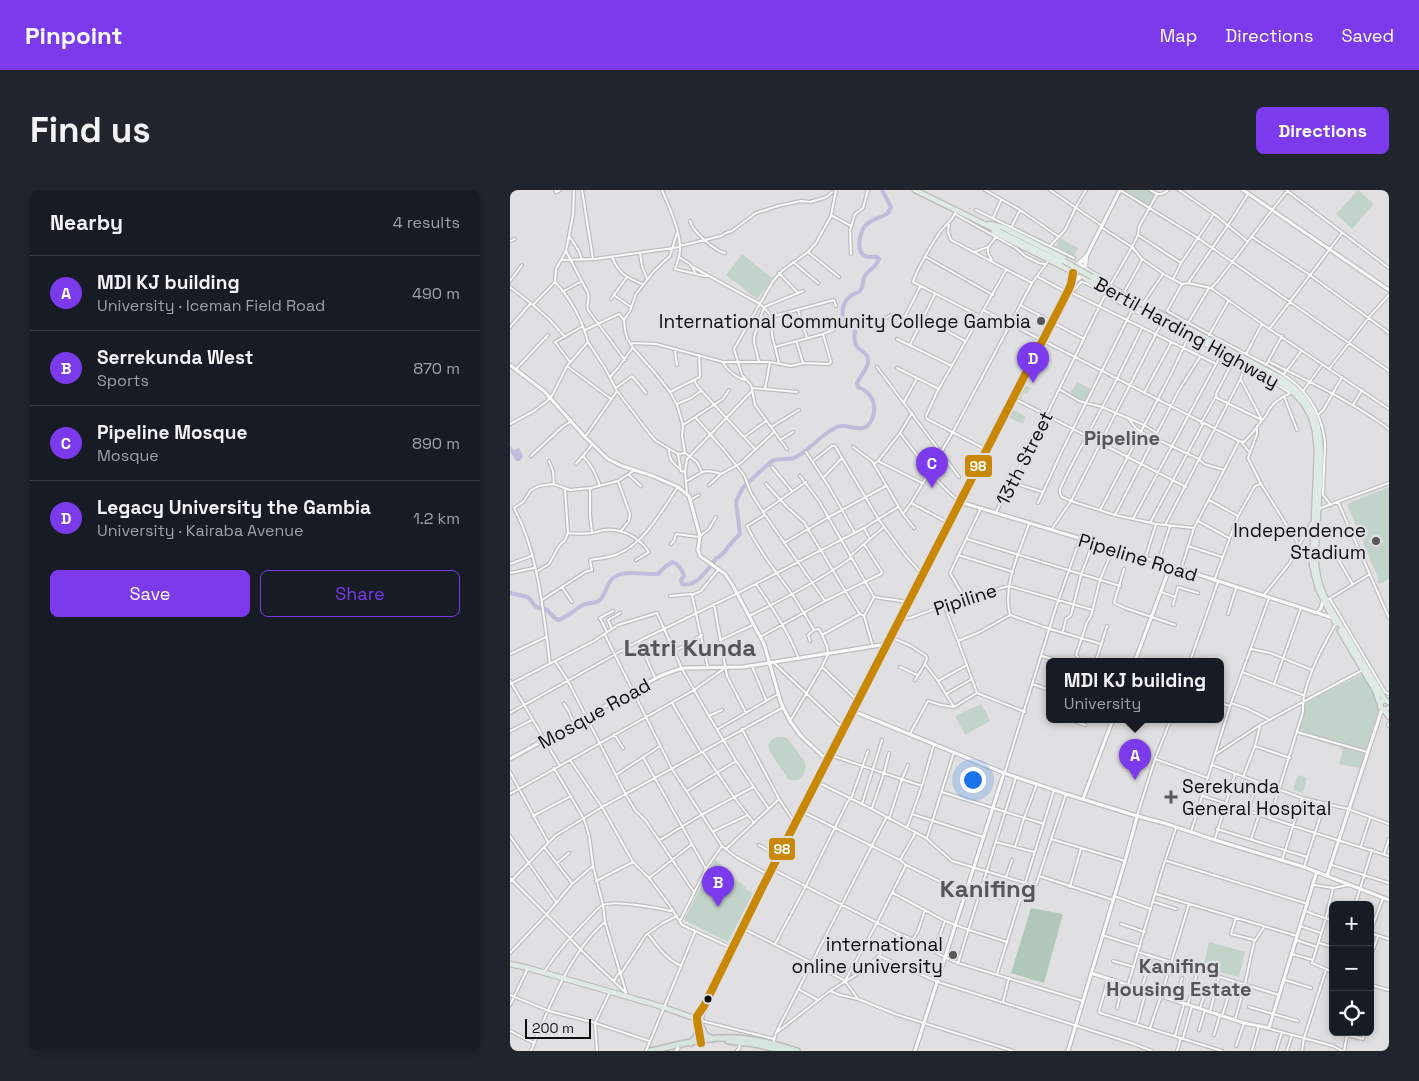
<!DOCTYPE html>
<html lang="en">
<head>
<meta charset="utf-8">
<style>
	:root { --surface:#171b24; --page:#20242c; --text:#f1f3f6; --muted:#9ea1a6; --line:#363941; --accent:#7c3aed }
	body { margin:0; font-family:"Space Grotesk",sans-serif; background:var(--page); color:var(--text) }
	.controls { position:absolute; right:15px; bottom:15px; display:grid; overflow:hidden; border-radius:8px; box-shadow:0 2px 8px #0003 }
	.controls button { width:45px; height:45px; display:grid; place-items:center; padding:0; border:0; border-bottom:1px solid var(--line); background:var(--surface); color:var(--text); font:25px sans-serif }
	.scale { position:absolute; left:15px; bottom:12px; width:66px; box-sizing:border-box; padding-left:5px; border:2px solid #0e0e0f; border-top:0; font-size:14px; line-height:18px; white-space:nowrap; color:#0e0e0f; -webkit-text-stroke:4px #dfdfe3; paint-order:stroke }
	.you { position:absolute; left:462px; top:589px; width:18px; height:18px; margin:-12px; border:4px solid #fff; border-radius:50%; background:#1a73e8; box-shadow:0 0 0 8px #1a73e833 }
	.badge { display:grid; place-items:center; width:32px; height:32px; border-radius:50%; background:var(--accent); color:#fff; font-size:16px; font-weight:700 }
	.pin { position:absolute; translate:-50% -41px; filter:drop-shadow(0 1px 2px #0008) }
	.pin::after { content:''; position:absolute; top:26px; width:18px; height:15px; background:inherit; clip-path:polygon(0 0,100% 0,50% 100%) }
	.popup { position:absolute; left:536px; top:468px; width:178px; height:65px; box-sizing:border-box; display:grid; place-content:center; border-radius:8px; background:var(--surface); filter:drop-shadow(0 1px 4px #0005); font-size:16px; white-space:nowrap; color:var(--muted) }
	.popup b { font-size:19px; color:var(--text) }
	.popup::after { content:''; position:absolute; left:50%; top:100%; margin-left:-10px; border:10px solid transparent; border-top-color:var(--surface) }
	.list { margin:0; padding:0; list-style:none }
	h2 { display:flex; justify-content:space-between; align-items:center; height:65px; margin:0; padding:0 20px; font-size:21px }
	h2 small { font-size:16px; font-weight:400; color:var(--muted) }
	.list li { display:grid; grid-template-columns:32px 1fr auto; gap:15px; align-items:center; box-sizing:border-box; height:75px; padding:0 20px; border-top:1px solid var(--line) }
	.list b { display:block; font-size:19px; white-space:nowrap }
	.list p { margin:0; font-size:16px; white-space:nowrap; color:var(--muted) }
	.list em { font-size:16px; font-style:normal; color:var(--muted) }
	.actions { display:flex; gap:10px; padding:15px 20px }
	.actions a { flex:1; padding:11px 0; border:1px solid var(--accent); border-radius:8px; text-align:center; font-size:18px; color:var(--accent) }
	.actions .main { background:var(--accent); color:#fff }
	.icon { flex:none; width:28px; height:28px; fill:none; stroke:currentColor; stroke-width:2; stroke-linecap:round; stroke-linejoin:round }
	.map { position:relative; flex:none; width:879px; height:861px; overflow:hidden; border-radius:8px }
	header { display:flex; align-items:center; gap:30px; box-sizing:border-box; height:70px; padding:0 25px; background:var(--accent); color:#fff }
	header strong { font-size:24px }
	nav { display:flex; gap:28px; margin-inline-start:auto; font-size:18px }
	.intro { display:flex; align-items:center; justify-content:space-between; box-sizing:border-box; height:120px; padding:0 30px }
	h1 { margin:0; font-size:35px }
	.button { padding:12px 22px; border-radius:8px; background:var(--accent); color:#fff; font-size:18px; font-weight:700 }
	main { display:flex; gap:30px; padding:0 30px }
	aside { flex:1; background:var(--surface); border-radius:8px; box-shadow:0 2px 8px #0003 }
	.map>svg:first-child { display:block }
</style>
</head>
<body>
<header>
<strong>Pinpoint</strong>
<nav><a>Map</a><a>Directions</a><a>Saved</a></nav>
</header>
<div class="intro"><h1>Find us</h1><a class="button">Directions</a></div>
<main>
<aside>
<h2>Nearby<small>4 results</small></h2>
<ul class="list">
<li><span class="badge">A</span><div><b>MDI KJ building</b><p>University · Iceman Field Road</p></div><em>490 m</em></li>
<li><span class="badge">B</span><div><b>Serrekunda West</b><p>Sports</p></div><em>870 m</em></li>
<li><span class="badge">C</span><div><b>Pipeline Mosque</b><p>Mosque</p></div><em>890 m</em></li>
<li><span class="badge">D</span><div><b>Legacy University the Gambia</b><p>University · Kairaba Avenue</p></div><em>1.2 km</em></li>
</ul>
<div class="actions"><a class="main">Save</a><a>Share</a></div>
</aside>
<div class="map">
<svg width="879" height="861" viewBox="0 0 879 861">
	<rect width="100%" height="100%" fill="#e0e0e2"/>
	<!-- green -->
	<path fill="#c2d3c9" d="M615 0H637L645 5 639 16 614 2Z
		M848 0 864 14 842 39 826 24Z
		M550 48 568 58 564 66 546 56Z
		M232 64 263 89 247 109 216 85Z
		M567 192 581 199 576 209 573 211 560 204Z
		M512 193 520 198 517 204 514 203 515 201 510 210 505 207Z
		M502 219 516 227 513 234 498 227Z
		M879 297V389L869 394 867 392 869 390 837 314Z
		M852 484 871 517 850 578 829 574 833 560 829 557 788 544 796 512Z
		M471 514 476 522 480 531 455 545 445 526Z
		M267 547H275L278 549 295 572C298 584 289 594 278 589L260 562 258 555 262 549Z
		M788 585 797 588 793 603 783 600Z
		M205 670 212 675 210 679 236 697 235 699 243 703 218 752 174 730Z
		M699 752 735 762 729 787 693 778Z"/>
	<!-- forest -->
	<path fill="#afc8b9" d="M521 718 553 724 534 793 501 783Z"/>
	<!-- water -->
	<path fill="#c0bcdc" d="M2 257 3 260 9 258 13 266 10 271H6C4 266 0 264 0 258Z"/>
	<g fill="none" stroke-linecap="round" stroke-linejoin="round">
		<!-- river -->
		<path stroke="#c0bcdc" stroke-width="4" d="M0 403 18 407 26 417 37 420 45 428 48 430C58 427 66 418 75 414 81 412 86 414 90 410 98 401 96 390 108 385 120 380 135 385 148 384L155 377 162 372C169 374 172 379 174 386L171 390 172 394C187 397 197 380 205 370 210 364 206 370 211 365 215 363 216 359 219 356 222 352 226 348 230 344L226 312C228 307 230 302 233 298 235 295 261 271 264 270 271 268 279 271 286 267 301 259 311 244 327 237 337 233 347 242 356 237 365 230 367 215 360 206 357 201 353 199 348 197L347 193C350 186 357 180 358 172 359 157 341 165 345 141L334 133C331 123 332 111 342 105 342 105 348 102 349 102 354 98 352 92 354 88 357 80 365 79 369 69L367 67C364 66 358 68 355 66 345 61 350 40 357 34 363 28 372 28 378 23L381 17 372 0"/>
		<!-- minor casing -->
		<g stroke="#bebec0" stroke-width="4.5">
			<path id="minor" d="M45 0 46 2 50 0
				M72 0 83 69
				M152 0C159 17 171 42 170 60 170 66 167 73 165 79L194 86H199
				M475 0 510 20 549 47
				M540 0 591 35
				M610 0 688 48 879 181
				M640 0C647 4 651 7 658 0
				M669 0 704 24 737 51
				M776 0 879 78
				M446 20C444 30 436 34 430 42 423 52 406 81 403 92L469 126
				M466 20 564 68
				M445 24 506 58 515 66 529 73 536 74
				M321 25 341 36
				M483 28 491 10
				M180 31C182 41 205 61 215 63
				M439 35 438 42 441 50 522 93
				M502 36 510 20
				M591 37 622 57 632 69 655 85 672 94 678 93 701 98 707 92 762 20 778 0
				M167 43 160 66 144 81 126 104 120 121 114 130 115 140 117 148 124 159 146 184 160 202 167 215 173 235 172 246 175 263
				M628 45 671 73
				M59 46 69 61 72 70
				M742 47 800 85 879 143
				M0 51 5 49
				M170 56 211 46 216 43 222 41 246 23 268 16 291 11 300 12 314 8 318 6 322 2
				M540 56 555 40 566 17 576 0
				M478 57V63L482 71
				M56 61 78 103C80 108 76 114 78 120L115 170
				M298 62 329 87
				M464 62 478 57 486 47
				M130 63 132 76 137 89
				M341 64 340 40 345 24 353 18 358 0
				M102 67C109 84 116 87 132 94
				M169 67 180 74 186 84
				M416 67 483 105
				M51 70 85 69 170 57
				M283 72 308 93
				M181 76 250 114 258 122 261 127 262 145 269 173
				M269 83 288 103
				M528 87 556 102
				M663 89 671 73 704 24
				M0 91 12 75
				M678 93 718 35 738 4
				M601 94 622 57 628 45 629 37 647 4
				M672 94 657 121C684 136 711 151 738 165 757 175 779 185 793 201 805 215 813 234 815 253L813 305 821 315
				M0 97 23 115 40 130 55 147
				M701 98 752 134 879 219
				M565 99 571 92 576 93 622 120 698 156 714 167 763 192 780 203
				M54 101 72 91
				M558 101 704 173
				M615 101 630 74 632 69
				M105 106 121 117
				M101 109 117 87
				M634 112 653 84
				M23 115 45 92 46 79 56 61 63 25 64 0
				M510 115 574 149
				M288 120 297 148
				M473 120 729 251 684 338 671 379
				M261 127 324 110 326 116
				M413 128 455 151
				M368 133 381 125 392 130
				M678 133 699 98
				M390 136 410 97
				M0 137 20 114
				M632 138 607 189 560 278 550 299V303L552 307 561 311 605 325 646 334 684 338
				M760 138 832 43
				M75 140 109 124 114 130
				M699 145 719 110
				M387 149 442 176
				M78 152 95 178 107 201 139 243 146 251 168 264 175 263 187 272 192 282
				M120 153 146 154 213 172H260L281 176 293 173 319 174 321 172 313 144
				M287 153 293 173
				M400 155 425 104
				M265 157 313 144 323 140
				M166 159 165 162 167 175
				M736 164 752 134
				M189 165 190 187 184 190 188 197 245 259
				M723 171 706 204 707 208 752 230C756 227 756 225 759 220 763 213 772 207 779 204
				M758 171C799 192 842 211 879 239
				M60 172 45 152 73 136
				M213 172C216 180 227 188 235 190
				M249 172 244 152V147L254 117 293 101
				M260 172 255 199 287 202
				M756 175 772 146
				M57 176 101 209
				M367 177 449 287
				M387 178 429 199
				M6 179 38 145
				M819 179 859 127 879 105
				M774 184 792 160
				M100 187 108 178 123 157
				M106 198 122 186 136 203
				M242 198 255 199
				M549 199 569 211 592 217 634 235 647 243
				M793 201 812 175
				M160 202 184 190
				M634 203 661 153
				M774 206 787 240
				M503 208 676 297
				M394 212 406 190
				M167 214 181 208 191 201
				M843 215 852 200
				M808 225 814 219 832 187
				M185 227 214 260 234 285 241 303 253 322 315 411
				M619 229 624 236 631 242 689 269 694 274 714 280
				M691 233 706 206
				M0 234 24 221 37 211 43 204 57 176 78 152C72 130 61 109 45 92
				M173 235 213 209 219 200
				M261 237 289 220
				M390 243C408 266 426 293 449 311
				M75 247 107 201
				M234 247 256 231
				M270 250 283 242
				M729 251 734 252 744 241 752 230 731 190
				M732 253 740 263
				M343 257 362 271 393 324 401 313 443 242 522 93 539 70
				M159 259C159 271 163 272 171 280
				M277 259 245 215 241 195 232 185 224 159 263 91 273 80 298 62 306 53 321 26 326 0
				M477 260 417 229 416 226 427 202 496 80
				M296 262 319 297 345 343
				M168 264 171 281 175 282 177 303
				M21 266 52 237 60 232
				M73 266C82 275 86 285 90 296
				M39 271 43 281 44 294
				M303 271 322 256H325L369 330 395 365 413 385
				M368 271 390 243 402 223
				M66 274 82 255
				M364 274 368 271 412 293
				M262 277 282 301
				M175 282 177 269 242 201
				M119 285 131 296
				M290 286 309 311 364 407
				M313 288 332 268
				M108 291 120 324 119 331 111 341
				M177 291C193 282 194 278 211 284
				M501 292 532 302
				M256 294 277 317 294 332 298 339 342 412 350 424 354 426 363 457
				M751 294 789 355 779 374 753 406
				M199 295 211 284 231 273 264 242
				M80 298V325L82 343
				M180 310 189 305
				M699 310 728 326
				M828 312 879 428
				M401 313 439 333
				M528 313 551 263 622 120
				M808 319 879 293
				M590 320 661 184 679 146
				M253 322 296 292
				M486 322 536 226 595 105
				M393 324 404 338
				M255 325 237 336C249 361 266 382 282 404 290 416 297 428 304 440L309 439 312 445
				M605 325 669 200 690 167
				M623 329 713 161
				M688 331 719 348
				M640 333 693 234
				M655 335 730 190 735 177
				M354 338 360 349
				M541 340 561 311 651 134
				M58 343C66 344 74 344 82 343 86 342 90 341 94 340 112 338 129 347 139 362L126 370
				M190 346 199 339 206 327
				M457 349 610 396
				M274 353 319 327 376 296
				M161 354 164 351 166 344 189 347
				M789 355 803 331
				M678 356 712 367
				M448 365 503 382
				M340 366 374 337
				M635 369 646 334
				M828 369 843 395
				M648 373 660 336
				M0 374 21 366
				M614 379 604 413 615 418 665 435
				M26 382 39 374 49 356 55 350 58 343 55 299
				M0 383 24 378
				M704 391 728 326 745 296 751 294 738 268 747 244V236
				M246 394C262 417 278 441 289 469
				M52 397 62 412
				M651 402 665 407
				M160 406 182 404
				M364 407 398 412
				M454 407 440 383 471 318
				M819 409 860 384
				M820 409 875 502 879 504
				M32 410 75 382 82 380 80 370C89 368 100 368 108 364 136 352 151 321 168 297
				M204 414 217 486 236 523
				M434 415 448 451 467 503 515 522
				M663 415 668 397 688 403
				M718 424 726 398
				M500 425C492 396 510 361 519 334
				M239 426C274 409 309 391 341 368
				M354 426 364 407
				M390 429 400 428 455 408 499 396 583 420
				M102 439 98 430 110 423
				M553 441 556 429 561 425 571 385 583 353
				M97 442 90 428 103 421
				M95 445 162 579 212 656 226 667 259 685
				M250 447 315 411 371 384 372 382 354 354
				M380 447 401 456 416 466 417 468 415 474 428 491
				M210 450 243 435
				M129 451 145 488
				M300 451 298 445 304 440
				M448 451 470 442 500 425 540 439 591 454
				M741 459 760 463 802 480
				M165 461 192 445
				M0 464 36 447
				M532 466 548 471
				M45 471 58 491 116 605 125 620 136 631 184 702
				M567 471 568 467 566 465 577 432 581 426 590 390 603 359
				M586 471 597 436
				M680 471 708 392
				M263 472 334 539
				M40 473C33 422 29 364 4 318L13 312 21 300 29 296 43 294 60 300 81 298 108 291 125 280
				M242 476 256 510
				M312 477 348 511
				M390 477 407 485
				M198 478 182 405 191 401 208 380
				M732 482 793 505
				M462 489 436 504 444 517 467 503
				M405 490 415 474
				M0 491 50 576
				M0 494 84 451 108 435 147 423 172 479 199 526 226 571 259 619
				M522 494 540 500
				M764 494 791 418
				M436 504 428 491 457 475
				M162 513 191 562
				M710 513 720 516
				M721 513 738 519 760 530
				M54 514C60 520 60 527 64 533
				M0 523 129 451 228 403 354 338 388 317
				M199 526 212 520
				M568 529 567 532 575 535
				M280 531 312 477 318 464 317 456 312 445 350 424
				M878 534 879 536
				M750 536 745 556 780 568
				M208 539 268 504
				M232 539 269 609 285 633
				M0 541 22 530
				M787 542 857 562
				M104 544 113 558
				M400 544 418 511 431 515 444 517
				M193 562 224 607 244 633
				M706 564 750 535 830 492 853 480
				M320 565 412 596
				M133 567 196 679
				M645 569 698 588
				M60 570 92 617 123 672 139 688 160 716 172 735 222 758
				M702 575 792 608 838 619 879 634
				M0 582 38 652
				M495 582 546 417 570 349
				M106 585 150 556
				M733 587 745 556
				M307 592 360 618 416 648 442 671 515 693
				M177 601 226 571
				M432 602 534 634
				M0 604 184 500 215 478
				M693 606 805 643 879 666
				M352 614 372 550
				M362 618 374 583 379 563
				M291 621 390 670 396 675 441 697 455 707
				M738 621 747 592
				M402 624 473 647
				M23 626 61 606
				M627 626 645 569 661 529
				M760 628 793 522C793 516 793 511 794 506 800 480 812 458 825 435
				M379 629 392 589 398 575
				M397 638 412 596 424 554
				M707 639 797 667
				M204 641 238 625
				M681 642 720 516 759 408
				M0 646 46 712
				M417 648 444 562
				M541 649 615 671
				M705 649 725 584
				M741 649 749 625
				M150 650 191 625 243 597
				M486 652 524 662
				M249 655 268 666
				M851 656 860 628
				M34 657 62 693
				M505 657 514 628 527 594
				M216 659 268 610
				M874 664 879 649
				M390 670 406 642
				M772 670 792 608
				M657 671 798 714
				M47 673 59 663
				M822 675 879 693
				M794 677 814 615
				M262 679 389 744C410 751 427 765 448 773L573 811
				M529 686 603 710
				M0 688 59 747 71 760 116 803
				M139 688 181 655
				M86 691 123 672
				M0 692 45 646 92 617 272 518
				M526 695 556 604
				M804 695 823 698 838 695
				M560 697 571 658
				M383 703 435 731 459 740 497 752
				M646 704 787 746
				M604 706 641 719
				M489 708 502 670
				M873 708 860 743 879 749
				M644 712 666 719
				M845 715 862 660
				M795 721 823 731
				M726 728 721 744 744 750
				M170 731 196 679 212 656
				M95 732 116 802
				M611 734 635 742
				M790 736 811 743
				M234 739 302 773 335 791 348 809 385 824 503 861
				M138 744C149 758 154 767 171 776
				M592 745 630 757
				M403 749 408 741 415 720
				M786 750 807 757
				M427 753 435 731
				M809 753 823 757
				M265 754 296 696 338 611 341 609 358 561
				M628 762 769 805
				M0 763 36 725 62 694 83 676
				M782 764 803 770
				M369 766 374 758 389 744
				M860 768 868 746
				M603 771 624 777
				M448 773 506 587
				M35 781C47 761 62 745 79 728 83 724 88 717 93 715 105 710 148 718 161 721
				M823 782 802 773 816 728 823 698
				M111 783 136 745 153 733 167 726
				M487 784 544 600
				M336 789 367 733 396 675
				M598 790 589 821 590 823 712 861
				M775 790 801 798
				M104 791 110 781
				M618 795 652 680 666 638
				M860 795 879 800
				M288 799 308 810
				M631 800 642 766
				M320 801 330 805 348 809
				M0 805 39 821 85 833 139 851
				M665 811 672 788
				M493 812 499 788
				M678 814 688 780
				M0 815 18 778
				M739 817 788 831
				M607 818 613 794
				M690 818 697 797
				M700 822 709 786
				M712 826 720 801
				M725 830 735 794 744 752 754 737
				M192 831 264 849
				M627 834 636 801
				M640 838 651 806 679 714
				M760 839 823 856 832 861
				M689 840 695 820
				M0 841 24 853
				M266 843 320 801 352 781 369 766 428 792 621 853 642 861
				M704 845 710 825
				M665 846 674 814
				M673 848 682 816
				M263 854 266 843 376 628
				M726 856 734 833
				M742 860 749 836
				M21 861C37 821 61 760 95 732L93 715 83 676 79 645 74 629 44 578
				M87 861 85 833 100 802
				M136 861 185 742
				M227 861 229 859 230 854
				M667 861 671 848
				M766 861 772 842
				M777 861 782 845
				M792 861 794 848 816 780
				M834 861 837 845 853 849 854 842"/>
		</g>
		<!-- tertiary casing -->
		<g stroke="#bebec0" stroke-width="5.5">
			<path id="tertiary" d="M733 0 879 100
				M576 67 610 0
				M563 81a6 6 0 1 1 12 0a6 6 0 1 1-12 0Z
				M0 175 34 201 75 247 98 269 112 276 143 286 168 297 179 306 190 346 188 360 190 366 215 384 222 394 254 454 271 513 280 531 291 546 318 571
				M450 312 671 379 823 428
				M807 422 811 418 813 411
				M625 471 660 377
				M343 521 494 583 556 604 627 626 654 633 705 650 794 677 807 682
				M0 569 150 486 166 480 175 478 233 477 377 454
				M573 609 603 529
				M817 686 879 710
				M581 783 734 833 759 838 806 684 807 682 817 686 872 519
				M187 826 194 816 253 696 561 94
				M192 827 193 818
				M166 861 168 858
				M405 861 494 583
				M558 861 615 671 627 627"/>
		</g>
		<!-- secondary casing -->
		<g stroke="#bebec0" stroke-width="6">
			<path id="secondary" d="M568 74 576 67
				M575 78 576 67
				M561 94 570 87"/>
		</g>
		<!-- primary casing -->
		<g stroke="#bbbbbc" stroke-width="7">
			<path id="primary" d="M405 0 553 73
				M479 34 492 37 567 75
				M484 42 563 82
				M575 79 587 86
				M572 86C588 96 637 128 654 129
				M582 87 771 188C811 214 812 244 810 288 809 305 808 323 807 341 806 356 804 371 808 387 812 407 825 426 836 444 849 466 862 488 875 510
				M654 129 769 191 783 202 793 213 801 227 805 241 807 261 802 375 808 399 826 434
				M830 441 865 500 870 514
				M879 512 874 510C869 513 869 518 874 520L879 518
				M874 520 879 527
				M0 774 18 778 153 817 192 831
				M187 826 191 853"/>
		</g>
		<!-- trunk casing -->
		<g stroke="#bbbbbc" stroke-width="8">
			<path id="trunk" d="M192 838 195 845 202 849
				M218 851 245 854 274 861
				M181 853 186 847 189 838
				M140 861C168 855 198 846 227 848 248 849 268 855 287 861"/>
		</g>
		<!-- minor -->
		<use href="#minor" stroke="#fafafb" stroke-width="2"/>
		<!-- tertiary -->
		<use href="#tertiary" stroke="#fafafb" stroke-width="3"/>
		<!-- secondary -->
		<use href="#secondary" stroke="#fafafb" stroke-width="4"/>
		<!-- primary -->
		<use href="#primary" stroke="#e0eae5" stroke-width="4.5"/>
		<!-- trunk -->
		<use href="#trunk" stroke="#d8e4de" stroke-width="5"/>
		<!-- primary-bridge casing -->
		<g stroke="#bbbbbc" stroke-width="7" stroke-linecap="butt">
			<path id="primary-bridge" d="M554 71 582 87"/>
		</g>
		<!-- primary-bridge -->
		<use href="#primary-bridge" stroke="#e0eae5" stroke-width="4.5"/>
		<!-- bus-1 casing -->
		<g stroke="#dfdfe3" stroke-width="11">
			<path id="bus-1" d="M191 853 187 830V826L194 816 253 696 558 101 561 94 563 83"/>
		</g>
		<!-- bus-1 -->
		<use href="#bus-1" stroke="#c88803" stroke-width="8"/>
	</g>
	<!-- markers -->
	<g fill="#585859" stroke="#dfdfe3" stroke-width="2">
		<circle cx="531" cy="131" r="5"/>
		<circle cx="866" cy="351" r="5"/>
		<path d="M658.5 599.5h5v5h5v5h-5v5h-5v-5h-5v-5h5z"/>
		<circle cx="443" cy="765" r="5"/>
	</g>
	<circle fill="#0e0e0f" stroke="#dfdfe3" stroke-width="2" cx="198" cy="809" r="4.5"/>
	<g text-anchor="middle" stroke-width="5" stroke-linejoin="round" paint-order="stroke">
		<!-- poi labels -->
		<g font-size="19" fill="#0e0e0f" stroke="#dfdfe3" text-anchor="end">
			<text x="521" y="138">International Community College Gambia</text>
			<text x="856" y="347">Independence<tspan x="856" dy="22">Stadium</tspan></text>
			<text x="672" y="603" text-anchor="start">Serekunda<tspan x="672" dy="22">General Hospital</tspan></text>
			<text x="433" y="761">international<tspan x="433" dy="22">online university</tspan></text>
		</g>
		<!-- street labels -->
		<g font-size="19" fill="#0e0e0f" stroke="#dfdfe3">
			<text transform="translate(677 142) rotate(29)" y="7">Bertil Harding Highway</text>
			<text transform="translate(514 268) rotate(-63)" y="7">13th Street</text>
			<text transform="translate(628 367) rotate(17)" y="7">Pipeline Road</text>
			<text transform="translate(455 409) rotate(-18)" y="7">Pipiline</text>
			<text transform="translate(84 523) rotate(-29)" y="7">Mosque Road</text>
		</g>
		<!-- neighbourhood labels -->
		<g font-size="20" font-weight="bold" fill="#565559" stroke="#dfdfe3">
			<text x="612" y="255">Pipeline</text>
			<text x="669" y="783">Kanifing<tspan x="669" dy="23">Housing Estate</tspan></text>
		</g>
		<!-- district labels -->
		<g font-size="24" font-weight="bold" fill="#565559" stroke="#dfdfe3">
			<text x="180" y="466">Latri Kunda</text>
			<text x="478" y="707">Kanifing</text>
		</g>
	</g>
	<g stroke="#dfdfe3" stroke-width="2">
		<rect x="454" y="264" width="29" height="24" rx="5" fill="#c88803"/>
		<rect x="258" y="647" width="28" height="24" rx="5" fill="#c88803"/>
	</g>
	<g font-size="14" text-anchor="middle" font-weight="bold" fill="#fff">
		<text x="468" y="281">98</text>
		<text x="272" y="664">98</text>
	</g>
</svg>
<div class="controls">
<button>+</button>
<button>−</button>
<button><svg class="icon" aria-label="locate" viewBox="0 0 24 24"><circle cx="12" cy="12" r="6"/><path d="M12 2v4M12 18v4M2 12h4M18 12h4"/></svg></button>
</div>
<div class="scale">200 m</div>
<div class="you"></div>
<div class="pin badge" style="left:625px;top:590px">A</div>
<div class="popup"><b>MDI KJ building</b>University</div>
<div class="pin badge" style="left:208px;top:717px">B</div>
<div class="pin badge" style="left:422px;top:298px">C</div>
<div class="pin badge" style="left:523px;top:193px">D</div>
</div>
</main>
</body>
</html>
